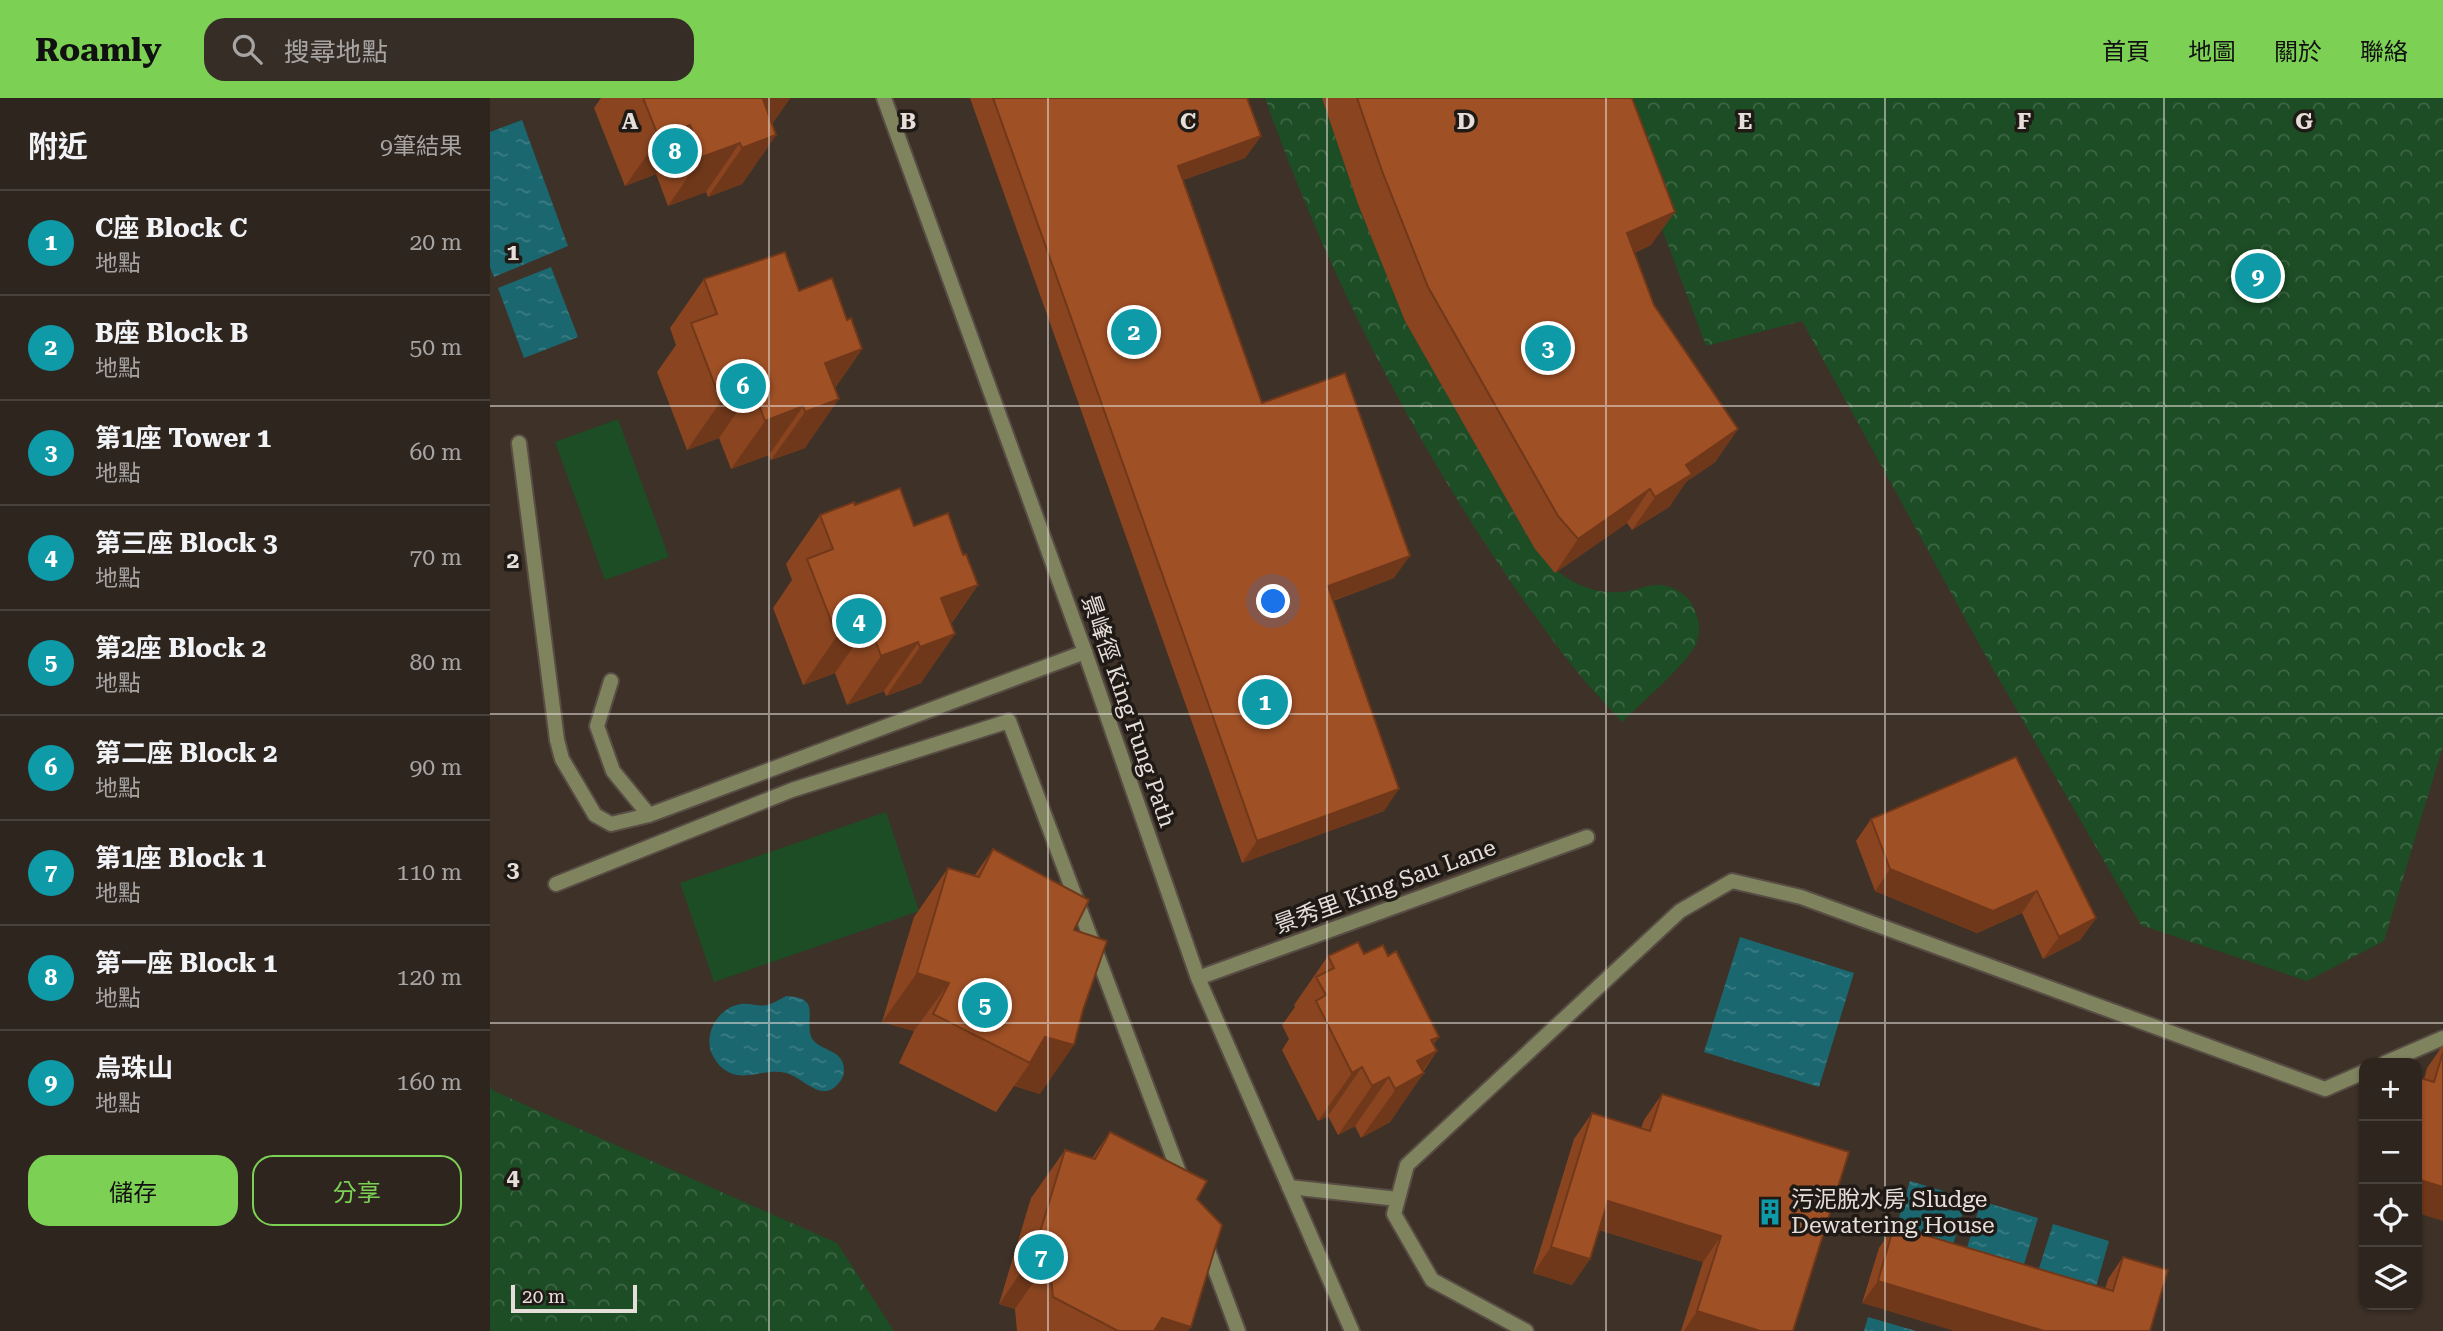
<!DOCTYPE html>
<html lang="zh-TW">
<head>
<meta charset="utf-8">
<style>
	:root { --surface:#2e251e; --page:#362d27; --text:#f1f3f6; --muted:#a7a5a4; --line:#49423c; --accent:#7cd155 }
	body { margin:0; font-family:"Roboto Serif","Noto Sans TC",serif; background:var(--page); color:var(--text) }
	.controls { position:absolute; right:21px; bottom:21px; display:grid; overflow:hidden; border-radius:14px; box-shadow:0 2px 5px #0004 }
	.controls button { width:63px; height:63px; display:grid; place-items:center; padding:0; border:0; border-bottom:2px solid var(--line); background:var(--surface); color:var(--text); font:35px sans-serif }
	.scale { position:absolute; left:21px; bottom:18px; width:126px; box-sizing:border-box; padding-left:7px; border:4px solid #e6ded8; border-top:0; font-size:19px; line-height:24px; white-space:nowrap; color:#e6ded8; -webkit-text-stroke:5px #1f1a16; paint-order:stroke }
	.you { position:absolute; left:784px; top:504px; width:24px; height:24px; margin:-18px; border:5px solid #fff; border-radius:50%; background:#1a73e8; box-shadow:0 0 0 10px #1a73e833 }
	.badge { display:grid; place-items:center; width:46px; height:46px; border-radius:50%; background:var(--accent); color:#fff; font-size:23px; font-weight:700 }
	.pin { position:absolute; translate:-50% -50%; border:4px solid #fff; box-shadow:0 2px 7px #0006 }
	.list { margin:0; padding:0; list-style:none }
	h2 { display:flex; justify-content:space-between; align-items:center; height:91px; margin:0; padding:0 28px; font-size:30px }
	h2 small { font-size:23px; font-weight:400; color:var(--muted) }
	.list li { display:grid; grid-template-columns:46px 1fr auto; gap:21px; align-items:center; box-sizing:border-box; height:105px; padding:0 28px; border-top:2px solid var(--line) }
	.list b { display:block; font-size:26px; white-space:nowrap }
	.list p { margin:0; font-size:23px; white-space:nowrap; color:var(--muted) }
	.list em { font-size:23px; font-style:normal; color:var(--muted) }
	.actions { display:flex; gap:14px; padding:21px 28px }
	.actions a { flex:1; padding:16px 0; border:2px solid var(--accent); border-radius:21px; text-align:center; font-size:24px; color:var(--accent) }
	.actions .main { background:var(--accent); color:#111 }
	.icon { flex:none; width:38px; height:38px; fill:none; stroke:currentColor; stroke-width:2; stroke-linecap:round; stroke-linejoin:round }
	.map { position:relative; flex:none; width:1953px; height:1233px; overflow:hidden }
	header { display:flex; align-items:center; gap:42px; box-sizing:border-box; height:98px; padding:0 35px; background:var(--accent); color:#111 }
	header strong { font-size:33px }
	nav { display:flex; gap:38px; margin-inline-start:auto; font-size:24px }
	.search { width:490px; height:63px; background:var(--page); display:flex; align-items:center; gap:18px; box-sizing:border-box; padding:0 24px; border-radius:21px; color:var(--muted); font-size:26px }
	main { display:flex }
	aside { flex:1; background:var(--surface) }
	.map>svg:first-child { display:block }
</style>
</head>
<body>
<header>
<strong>Roamly</strong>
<div class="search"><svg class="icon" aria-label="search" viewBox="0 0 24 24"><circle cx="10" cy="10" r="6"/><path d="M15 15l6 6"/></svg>搜尋地點</div>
<nav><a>首頁</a><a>地圖</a><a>關於</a><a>聯絡</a></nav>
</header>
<main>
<aside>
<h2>附近<small>9筆結果</small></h2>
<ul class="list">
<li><span class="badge" style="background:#0f9aa8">1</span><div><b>C座 Block C</b><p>地點</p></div><em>20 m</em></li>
<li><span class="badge" style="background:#0f9aa8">2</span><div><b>B座 Block B</b><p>地點</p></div><em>50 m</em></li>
<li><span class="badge" style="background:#0f9aa8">3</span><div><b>第1座 Tower 1</b><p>地點</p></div><em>60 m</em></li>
<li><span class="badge" style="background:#0f9aa8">4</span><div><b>第三座 Block 3</b><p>地點</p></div><em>70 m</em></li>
<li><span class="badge" style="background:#0f9aa8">5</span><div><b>第2座 Block 2</b><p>地點</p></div><em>80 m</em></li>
<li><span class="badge" style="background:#0f9aa8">6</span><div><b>第二座 Block 2</b><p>地點</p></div><em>90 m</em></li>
<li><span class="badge" style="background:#0f9aa8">7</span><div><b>第1座 Block 1</b><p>地點</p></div><em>110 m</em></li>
<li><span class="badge" style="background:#0f9aa8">8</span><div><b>第一座 Block 1</b><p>地點</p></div><em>120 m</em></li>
<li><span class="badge" style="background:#0f9aa8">9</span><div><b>烏珠山</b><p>地點</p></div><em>160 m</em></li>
</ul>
<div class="actions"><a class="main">儲存</a><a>分享</a></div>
</aside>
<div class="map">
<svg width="1953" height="1233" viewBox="0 0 1953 1233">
	<defs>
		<pattern id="forest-crowns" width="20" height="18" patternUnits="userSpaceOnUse" patternTransform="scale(1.75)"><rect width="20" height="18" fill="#1d4d25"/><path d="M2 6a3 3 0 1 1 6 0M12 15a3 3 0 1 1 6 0" fill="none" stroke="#3e6644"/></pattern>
		<pattern id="water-ripples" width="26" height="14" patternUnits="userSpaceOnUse" patternTransform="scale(1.75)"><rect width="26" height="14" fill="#1b676f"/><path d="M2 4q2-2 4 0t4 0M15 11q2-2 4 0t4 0" fill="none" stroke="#3c7c83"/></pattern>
	</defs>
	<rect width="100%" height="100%" fill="#3d3128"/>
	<!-- forest -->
	<path fill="url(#forest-crowns)" d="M775 0H832L868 106 915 223 1045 451C1068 478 1095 497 1133 494 1145 493 1157 486 1169 487 1181 487 1195 495 1201 505 1209 518 1212 532 1206 546 1199 564 1148 608 1132 624 1113 603 1093 582 1076 560 948 392 845 199 775 0Z
		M1123 0H1953V648L1894 843 1817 883 1651 827 1499 564 1312 223 1216 248Z
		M0 988 4 993 347 1145 404 1233H0Z"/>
	<!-- pitch -->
	<path fill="#1d4d25" d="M128 321 179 459 115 482 65 344Z
		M396 714 429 813 224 884 190 785Z"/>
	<!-- water -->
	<path fill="url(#water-ripples)" d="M32 22 78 148 4 179 0 169V34Z
		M61 169 88 239 34 260 8 190Z
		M1250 839 1364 875 1329 989 1214 954Z
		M296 898C329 900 317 914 320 935 324 955 354 948 354 972 354 977 352 982 348 986 331 1005 314 980 296 975 273 969 251 988 230 968 226 963 221 956 220 950 216 930 231 909 251 906 260 905 268 909 277 907 284 905 290 901 296 898Z
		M1420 1083 1477 1100 1459 1160 1402 1143Z
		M1491 1103 1548 1120 1530 1180 1473 1163Z
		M1563 1126 1619 1143 1602 1203 1544 1186Z
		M1378 1219 1426 1233H1374Z"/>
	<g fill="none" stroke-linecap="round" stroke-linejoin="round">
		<!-- lane casing -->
		<g stroke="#584d44" stroke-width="18">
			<path id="lane" d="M29 345 67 642 72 661 105 717 121 726 159 717 595 554
				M121 583 107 628 123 673 159 717
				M66 786 302 692 519 623 693 1085
				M1895 965 1953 940
				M799 1089 908 1101
				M716 1147 748 1233
				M1036 1233 942 1182 904 1116 917 1067 1190 813 1242 783 1311 799 1835 991 1874 974"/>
		</g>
		<!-- street casing -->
		<g stroke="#584d44" stroke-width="18">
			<path id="street" d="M394 0 595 554 708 880 862 1233
				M708 880 1097 739"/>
		</g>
		<!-- lane -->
		<use href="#lane" stroke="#7f835e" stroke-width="14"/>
		<!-- street -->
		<use href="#street" stroke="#7f835e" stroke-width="14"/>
	</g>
	<!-- wall -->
	<path fill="#8a4520" d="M111 0H300L282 26 286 37 252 86 218 99 216 94 178 108 166 76 135 88 104 10Z
		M480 0H757L771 38 755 60 693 82 772 305 904 480 843 503 894 713 752 765Z
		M832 0H1142L1161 147 1144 155 1164 207 1248 331 1225 364 1196 384 1179 409 1142 432 1137 425 1065 475 1045 451 915 223 868 106Z
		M214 181 309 193 372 251 345 290 315 350 281 362 279 357 241 371 229 340 197 352 167 274 186 247 180 230Z
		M365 407 424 428 473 457 488 487 461 526 431 585 396 598 394 593 357 607 345 575 313 587 283 510 302 482 296 466 330 417Z
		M1526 659 1606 820 1590 842 1553 861 1532 815 1487 835 1385 793 1366 743 1381 721Z
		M503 751 584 832 550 996 524 988 506 1014 409 965 424 933 392 924 424 819 458 770 484 778Z
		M874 856 898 858 949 939 943 947 947 953 900 1024 871 1040 865 1028 848 1037 838 1018 828 1023 792 952 799 941 792 927 805 909 804 907 838 858Z
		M1953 947V1123L1934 981 1937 970Z
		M1172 996 1303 1233H1191L1213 1164 1109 1132 1100 1161 1082 1187 1043 1175 1084 1041 1102 1015 1151 1030 1154 1022Z
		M620 1034 707 1101 698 1233H527L525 1211 509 1206 541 1100 575 1052 602 1060Z
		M1404 1128 1615 1191 1618 1181 1633 1159 1660 1233 1372 1205 1389 1150Z"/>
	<!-- shaded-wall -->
	<path fill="#70381a" d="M276 0H300L275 36 249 46 216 94 178 108 212 59 273 1Z
		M200 27 166 76 135 88 169 40Z
		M286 37 252 86 218 99 252 50Z
		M771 38 755 60 672 89 688 68Z
		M1185 114 1161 147 1114 169 1137 135Z
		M372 251 338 300 312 310 279 357 241 371 275 323 335 265Z
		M263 291 229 340 197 352 231 303Z
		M349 301 315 350 281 362 315 314Z
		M1248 331 1225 364 1196 384 1179 409 1142 432 1165 399 1196 367Z
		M1160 391 1137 425 1065 475 1088 441Z
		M920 458 904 480 822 510 838 488Z
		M488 487 454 535 428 545 394 593 357 607 391 558 451 500Z
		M379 526 345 575 313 587 347 538Z
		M465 536 431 585 396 598 430 549Z
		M909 691 894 713 752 765 767 743Z
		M1400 771 1547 793 1532 815 1487 835 1385 793Z
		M1606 820 1590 842 1553 861 1569 839Z
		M427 875 459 885 424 933 392 924Z
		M555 939 584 947 550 996 524 988 540 965Z
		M949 939 934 959 947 953 929 978 934 975 900 1024 871 1040 941 942Z
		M872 969 838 1018 828 1023 862 975Z
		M899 979 865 1028 848 1037 882 988Z
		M1927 1081 1953 1089V1123L1927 1115Z
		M1118 1103 1231 1138 1213 1164 1100 1129Z
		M1061 1149 1100 1161 1082 1187 1043 1175Z
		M543 1157 559 1162 525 1211 509 1206Z
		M1388 1183 1554 1233H1464L1372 1205Z
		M1207 1213 1270 1233H1194Z
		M672 1220 701 1229 698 1233H662Z"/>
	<!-- building -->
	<path fill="#a05025" stroke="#70381a" stroke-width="2" d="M153 0H276L273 1 286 37 252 50 250 45 212 59 200 27 169 40Z
		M503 0H757L771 38 688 68 772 305 855 275 920 458 838 488 909 691 767 743Z
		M867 0H1142L1185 114 1137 135 1164 207 1248 331 1196 367 1202 376 1165 399 1160 391 1088 441 1068 418 938 189 892 73Z
		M295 154 309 193 342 180 357 222 361 220 372 251 335 265 349 301 315 314 313 308 275 323 263 291 231 303 201 225 227 216 214 181Z
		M410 390 424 428 458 415 473 457 476 456 488 487 451 500 465 536 430 549 428 544 391 558 379 526 347 538 317 461 343 451 330 417 364 404 365 407Z
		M1526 659 1606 820 1569 839 1547 793 1503 813 1400 771 1381 721Z
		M503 751 599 802 584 832 617 843 593 912 584 947 555 939 540 965 443 916 459 885 427 875 458 770 489 779Z
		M868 844 874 856 893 847 898 858 906 853 949 939 941 942 947 953 927 963 934 975 905 991 899 979 882 988 872 969 862 975 826 903 836 897 826 879 844 870 838 858Z
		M1953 954V1089L1927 1081V979L1944 984Z
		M1172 996 1359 1054 1303 1233H1270L1207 1213 1231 1138 1118 1103 1100 1161 1061 1149 1102 1015 1160 1033Z
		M620 1034 717 1083 707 1101 732 1127 701 1229 672 1220 664 1233H628L563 1199 559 1162 543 1157 575 1052 605 1061Z
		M1404 1128 1623 1193 1633 1159 1678 1172 1660 1233H1554L1388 1183Z"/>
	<!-- grid -->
	<path fill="none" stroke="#e6ded8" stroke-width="2" stroke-opacity="0.55" d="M279 0V1233M558 0V1233M837 0V1233M1116 0V1233M1395 0V1233M1674 0V1233M0 308H1953M0 616H1953M0 925H1953"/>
	<!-- icons -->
	<defs>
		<g id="building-bare" transform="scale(2.1)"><path d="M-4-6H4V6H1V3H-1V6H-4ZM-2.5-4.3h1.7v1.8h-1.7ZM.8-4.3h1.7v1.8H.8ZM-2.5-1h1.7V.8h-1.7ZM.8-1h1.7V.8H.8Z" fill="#0f9aa8" stroke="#1f1a16" stroke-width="2.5" paint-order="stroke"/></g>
	</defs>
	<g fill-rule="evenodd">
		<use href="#building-bare" x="1280" y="1114"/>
	</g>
	<g text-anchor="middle" stroke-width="7" stroke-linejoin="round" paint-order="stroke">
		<!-- street labels -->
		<g font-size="23" fill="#e6ded8" stroke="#1f1a16">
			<text transform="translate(639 613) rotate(71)" y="8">景峰徑 King Fung Path</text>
			<text transform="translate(895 788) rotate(-20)" y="8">景秀里 King Sau Lane</text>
		</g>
		<!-- poi labels -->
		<g font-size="23" fill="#e6ded8" stroke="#1f1a16" text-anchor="start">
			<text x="1301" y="1109">污泥脫水房 Sludge<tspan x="1301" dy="26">Dewatering House</tspan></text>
		</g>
	</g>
	<g font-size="23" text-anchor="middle" font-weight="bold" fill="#e6ded8" stroke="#1f1a16" stroke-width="7" stroke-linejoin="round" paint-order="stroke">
		<text x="140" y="31">A</text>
		<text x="418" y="31">B</text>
		<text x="698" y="31">C</text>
		<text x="976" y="31">D</text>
		<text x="1255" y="31">E</text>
		<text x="1534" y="31">F</text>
		<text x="1814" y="31">G</text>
		<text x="23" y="162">1</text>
		<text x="23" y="470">2</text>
		<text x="23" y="779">3</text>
		<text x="23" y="1087">4</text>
	</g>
</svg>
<div class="controls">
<button>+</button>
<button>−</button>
<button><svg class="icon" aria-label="locate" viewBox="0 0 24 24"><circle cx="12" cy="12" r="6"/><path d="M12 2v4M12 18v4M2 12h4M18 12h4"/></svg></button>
<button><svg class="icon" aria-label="layers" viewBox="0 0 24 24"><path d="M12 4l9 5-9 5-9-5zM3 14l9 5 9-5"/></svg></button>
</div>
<div class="scale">20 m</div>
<div class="you"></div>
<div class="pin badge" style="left:775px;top:604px;background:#0f9aa8">1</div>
<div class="pin badge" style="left:644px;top:234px;background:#0f9aa8">2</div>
<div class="pin badge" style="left:1058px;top:250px;background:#0f9aa8">3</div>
<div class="pin badge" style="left:369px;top:523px;background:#0f9aa8">4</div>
<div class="pin badge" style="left:495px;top:907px;background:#0f9aa8">5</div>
<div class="pin badge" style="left:253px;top:288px;background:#0f9aa8">6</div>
<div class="pin badge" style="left:551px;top:1159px;background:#0f9aa8">7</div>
<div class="pin badge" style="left:185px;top:53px;background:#0f9aa8">8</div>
<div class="pin badge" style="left:1768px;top:178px;background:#0f9aa8">9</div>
</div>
</main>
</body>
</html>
